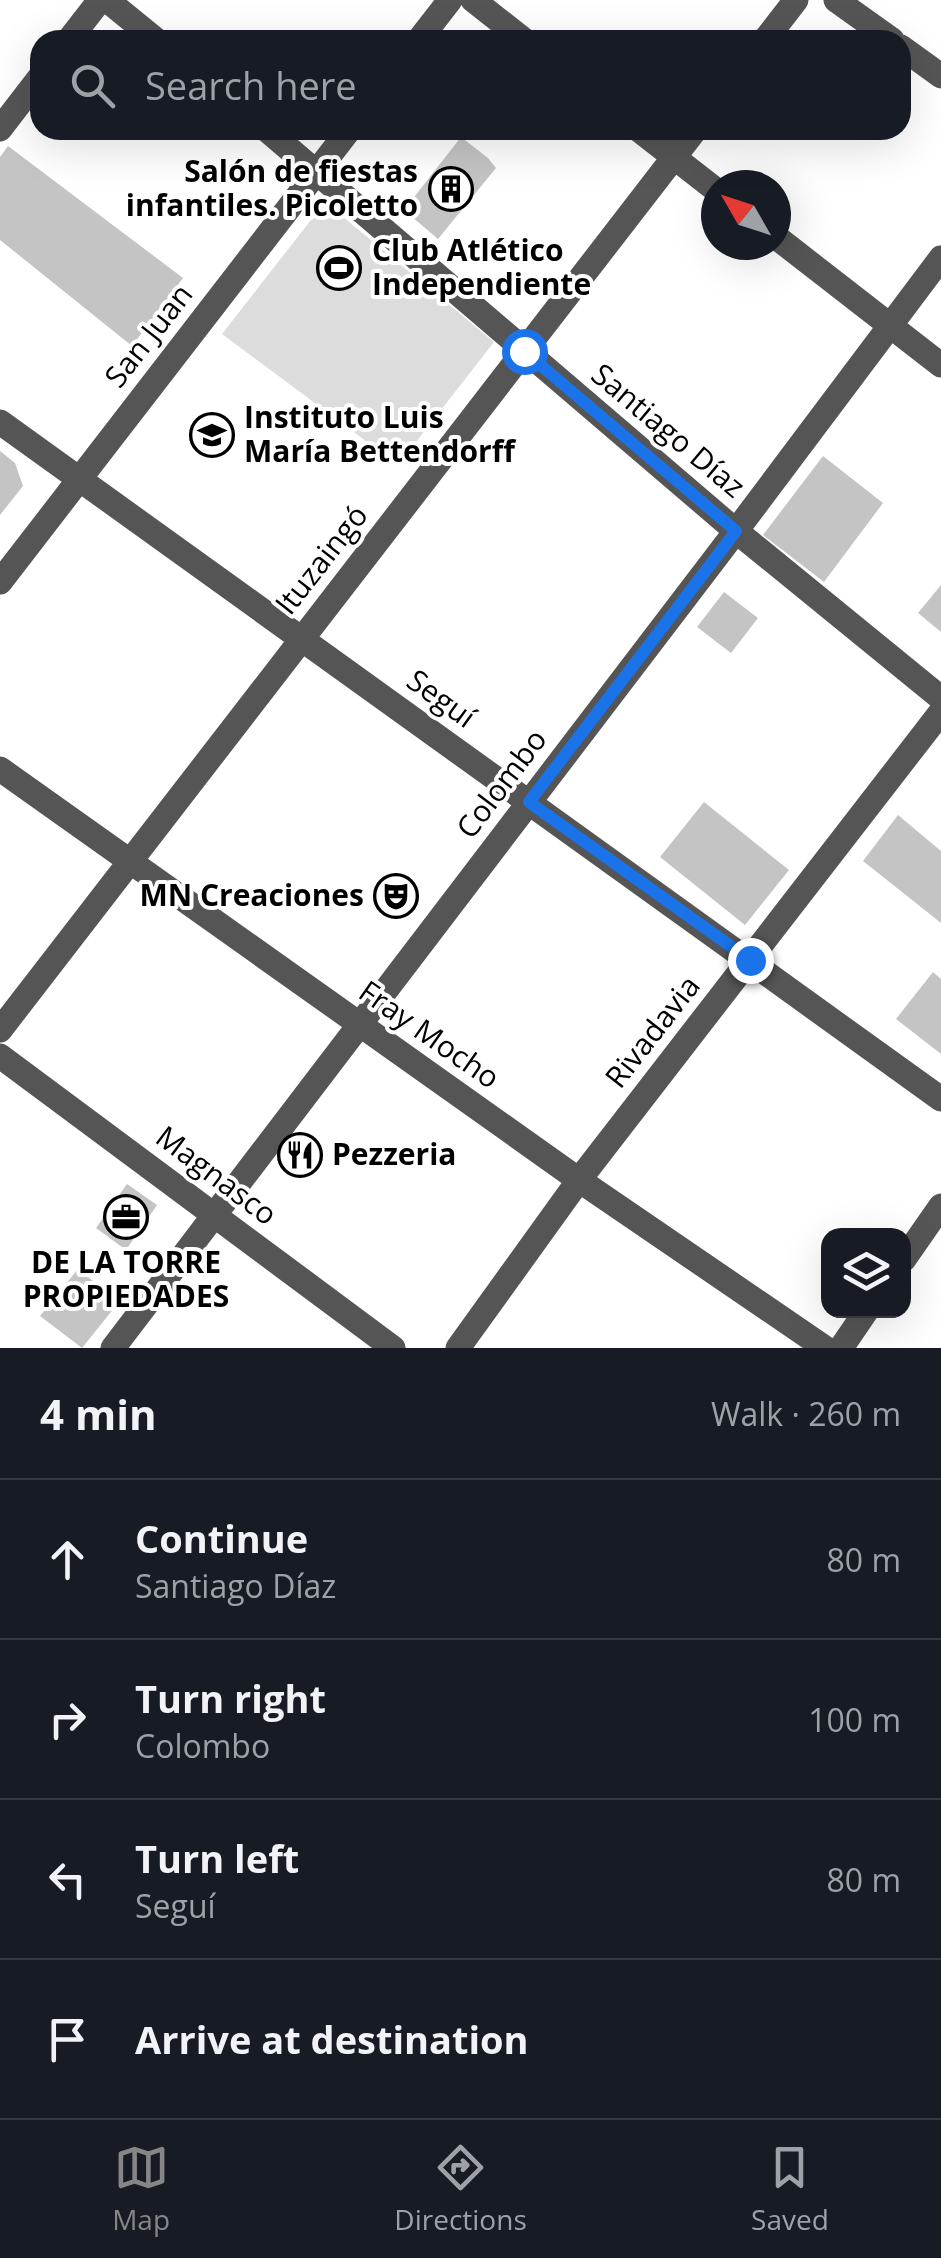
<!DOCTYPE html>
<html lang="en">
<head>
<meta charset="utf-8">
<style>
	:root { --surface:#171b24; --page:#242831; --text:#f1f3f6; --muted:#9ea1a6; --line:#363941; --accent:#858687 }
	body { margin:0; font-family:"Open Sans",sans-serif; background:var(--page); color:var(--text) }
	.controls { position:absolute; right:30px; bottom:30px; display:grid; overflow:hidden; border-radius:20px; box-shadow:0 10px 40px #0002 }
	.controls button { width:90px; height:90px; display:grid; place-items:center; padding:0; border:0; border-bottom:2px solid var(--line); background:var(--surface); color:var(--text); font:50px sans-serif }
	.compass { position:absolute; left:701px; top:170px; width:90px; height:90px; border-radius:50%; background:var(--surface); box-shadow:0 10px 40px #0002; rotate:309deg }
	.stop { position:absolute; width:30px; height:30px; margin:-22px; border:8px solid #1a73e8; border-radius:50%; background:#fff }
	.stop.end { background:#1a73e8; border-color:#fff; box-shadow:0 2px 10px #0008 }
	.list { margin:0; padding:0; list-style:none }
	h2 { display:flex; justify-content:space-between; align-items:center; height:130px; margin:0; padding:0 40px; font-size:42px }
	h2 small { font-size:32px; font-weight:400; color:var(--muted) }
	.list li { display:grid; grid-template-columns:65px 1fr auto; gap:30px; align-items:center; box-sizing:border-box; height:160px; padding:0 40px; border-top:2px solid var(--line) }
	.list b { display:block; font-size:38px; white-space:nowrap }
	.list p { margin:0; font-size:32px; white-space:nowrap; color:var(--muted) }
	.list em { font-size:32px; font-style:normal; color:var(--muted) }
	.icon { flex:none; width:55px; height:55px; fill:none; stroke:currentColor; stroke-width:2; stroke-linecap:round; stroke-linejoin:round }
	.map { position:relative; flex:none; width:941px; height:1348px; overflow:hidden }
	.search { position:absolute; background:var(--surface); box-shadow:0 10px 40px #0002; left:30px; right:30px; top:30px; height:110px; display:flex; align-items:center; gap:25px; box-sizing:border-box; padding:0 35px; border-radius:30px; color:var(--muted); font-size:38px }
	.sheet { height:770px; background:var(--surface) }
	nav { display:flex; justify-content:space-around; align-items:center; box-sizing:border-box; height:140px; border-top:2px solid var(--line); background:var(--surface); font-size:28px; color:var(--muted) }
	nav a { display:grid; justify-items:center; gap:5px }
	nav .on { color:var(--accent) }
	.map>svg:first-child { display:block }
</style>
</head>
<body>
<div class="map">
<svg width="941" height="1348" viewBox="0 0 941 1348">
	<rect width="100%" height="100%" fill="#fff"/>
	<!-- green -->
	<path fill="#dcdcdc" d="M325 202 494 342 398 465 222 334Z"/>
	<!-- building -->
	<path fill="#c4c4c4" d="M461 137 488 158 496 168 438 239 404 210Z
		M8 146 183 278 132 346 0 240V157Z
		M0 451 15 463 23 486 0 515Z
		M823 456 883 503 824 582 763 535Z
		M941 585V632L918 613Z
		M724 592 758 618 731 653 697 627Z
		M704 802 789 870 745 925 660 857Z
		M898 815 941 851V923L863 861Z
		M933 972 941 979V1054L896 1019Z
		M127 1184 157 1205 126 1250 96 1228Z
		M78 1269 119 1302 82 1348 40 1316Z"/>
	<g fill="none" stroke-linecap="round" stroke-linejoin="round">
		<!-- minor -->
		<path stroke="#555" stroke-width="25" d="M107 0 156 40
			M473 0 524 40
			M836 0 892 40
			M69 40 100 0
			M419 40 450 0
			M765 40 796 0
			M901 47 941 76
			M0 129 40 77
			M267 130 736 531 941 698
			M639 130 716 190
			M776 237 941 365
			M0 422 941 1099
			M0 582 349 130
			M0 769 579 1180 825 1348
			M0 1030 695 130
			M0 1056 393 1348
			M904 1259 941 1206
			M113 1348 736 531 941 258
			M458 1348 579 1180 941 712
			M841 1348 867 1310"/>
	</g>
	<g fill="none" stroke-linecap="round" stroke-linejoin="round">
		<!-- route -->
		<path stroke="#1a73e8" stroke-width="12" d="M524 351 736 531 529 802 750 960"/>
	</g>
	<!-- icons -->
	<defs>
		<g id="building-ring" transform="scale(2.25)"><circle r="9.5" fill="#fff" stroke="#000" stroke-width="1.5"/><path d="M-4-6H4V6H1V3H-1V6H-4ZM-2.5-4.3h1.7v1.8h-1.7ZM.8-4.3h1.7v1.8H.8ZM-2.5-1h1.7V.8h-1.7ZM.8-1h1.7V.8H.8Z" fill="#000"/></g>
		<g id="stadium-ring" transform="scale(2.25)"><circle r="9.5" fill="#fff" stroke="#000" stroke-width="1.5"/><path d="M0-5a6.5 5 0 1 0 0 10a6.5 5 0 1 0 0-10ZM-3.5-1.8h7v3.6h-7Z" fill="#000"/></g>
		<g id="school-ring" transform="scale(2.25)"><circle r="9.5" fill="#fff" stroke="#000" stroke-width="1.5"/><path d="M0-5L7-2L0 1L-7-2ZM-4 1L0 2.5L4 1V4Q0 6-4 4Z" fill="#000"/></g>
		<g id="theatre-ring" transform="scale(2.25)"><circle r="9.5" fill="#fff" stroke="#000" stroke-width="1.5"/><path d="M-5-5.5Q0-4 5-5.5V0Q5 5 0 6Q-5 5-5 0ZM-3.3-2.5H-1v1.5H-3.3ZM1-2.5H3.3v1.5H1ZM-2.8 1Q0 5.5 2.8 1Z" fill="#000"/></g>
		<g id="restaurant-ring" transform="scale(2.25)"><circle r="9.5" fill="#fff" stroke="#000" stroke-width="1.5"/><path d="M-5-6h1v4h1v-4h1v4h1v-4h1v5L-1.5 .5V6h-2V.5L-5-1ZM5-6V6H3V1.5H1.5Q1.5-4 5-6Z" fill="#000"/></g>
		<g id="office-ring" transform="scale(2.25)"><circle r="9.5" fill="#fff" stroke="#000" stroke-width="1.5"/><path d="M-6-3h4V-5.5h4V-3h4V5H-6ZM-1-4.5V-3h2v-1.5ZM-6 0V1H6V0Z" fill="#000"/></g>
	</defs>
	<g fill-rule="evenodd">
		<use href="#building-ring" x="451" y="189"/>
		<use href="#stadium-ring" x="339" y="268"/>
		<use href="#school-ring" x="212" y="435"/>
		<use href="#theatre-ring" x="396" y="896"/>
		<use href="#restaurant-ring" x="300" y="1155"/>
		<use href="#office-ring" x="126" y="1217"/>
	</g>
	<g text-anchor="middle" stroke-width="8" stroke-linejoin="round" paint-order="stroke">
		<!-- poi labels -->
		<g font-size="30" font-weight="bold" fill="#000" stroke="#fff" text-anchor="start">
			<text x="418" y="182" text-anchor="end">Salón de fiestas<tspan x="418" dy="34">infantiles. Picoletto</tspan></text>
			<text x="372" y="261">Club Atlético<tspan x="372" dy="34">Independiente</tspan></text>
			<text x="244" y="428">Instituto Luis<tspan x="244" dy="34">María Bettendorff</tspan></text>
			<text x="364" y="906" text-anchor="end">MN Creaciones</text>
			<text x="332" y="1165">Pezzeria</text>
			<text x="126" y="1273" text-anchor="middle">DE LA TORRE<tspan x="126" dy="34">PROPIEDADES</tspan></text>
		</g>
		<!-- street labels -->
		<g font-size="30" fill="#000" stroke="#fff">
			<text transform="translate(149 336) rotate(-52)" y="10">San Juan</text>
			<text transform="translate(668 431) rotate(40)" y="10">Santiago Díaz</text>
			<text transform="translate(322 560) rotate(-52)" y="10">Ituzaingó</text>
			<text transform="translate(441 699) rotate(36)" y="10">Seguí</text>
			<text transform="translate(502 784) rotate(-53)" y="10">Colombo</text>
			<text transform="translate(653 1032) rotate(-52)" y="10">Rivadavia</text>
			<text transform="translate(429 1035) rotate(35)" y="10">Fray Mocho</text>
			<text transform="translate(216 1176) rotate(37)" y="10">Magnasco</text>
		</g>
	</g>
</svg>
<div class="controls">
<button><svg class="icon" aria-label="layers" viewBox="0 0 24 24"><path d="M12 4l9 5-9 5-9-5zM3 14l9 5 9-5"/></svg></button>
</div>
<svg class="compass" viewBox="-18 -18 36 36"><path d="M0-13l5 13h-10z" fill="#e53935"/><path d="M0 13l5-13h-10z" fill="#9ea1a6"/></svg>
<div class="stop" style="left:524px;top:351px"></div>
<div class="stop end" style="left:750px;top:960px"></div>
<div class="search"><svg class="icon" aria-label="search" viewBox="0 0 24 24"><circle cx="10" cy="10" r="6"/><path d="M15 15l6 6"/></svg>Search here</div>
</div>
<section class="sheet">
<h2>4 min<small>Walk · 260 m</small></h2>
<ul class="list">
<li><svg class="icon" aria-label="ahead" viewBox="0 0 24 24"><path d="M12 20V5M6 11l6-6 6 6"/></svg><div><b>Continue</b><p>Santiago Díaz</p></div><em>80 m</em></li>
<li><svg class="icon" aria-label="right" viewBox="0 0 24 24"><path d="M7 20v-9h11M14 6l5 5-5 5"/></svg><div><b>Turn right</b><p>Colombo</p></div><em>100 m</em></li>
<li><svg class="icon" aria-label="left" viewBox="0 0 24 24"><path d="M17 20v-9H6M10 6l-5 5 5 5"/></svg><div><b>Turn left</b><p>Seguí</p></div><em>80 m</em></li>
<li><svg class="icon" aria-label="arrive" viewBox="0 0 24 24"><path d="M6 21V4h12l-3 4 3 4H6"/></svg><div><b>Arrive at destination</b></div></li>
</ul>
</section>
<nav>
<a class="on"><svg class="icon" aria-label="map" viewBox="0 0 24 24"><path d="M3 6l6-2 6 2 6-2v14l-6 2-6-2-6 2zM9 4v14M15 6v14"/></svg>Map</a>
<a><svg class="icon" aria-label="directions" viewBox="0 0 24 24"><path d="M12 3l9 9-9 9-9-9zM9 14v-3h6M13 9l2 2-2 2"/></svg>Directions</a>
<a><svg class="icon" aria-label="saved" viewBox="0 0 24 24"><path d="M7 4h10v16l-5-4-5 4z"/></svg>Saved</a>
</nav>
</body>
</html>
